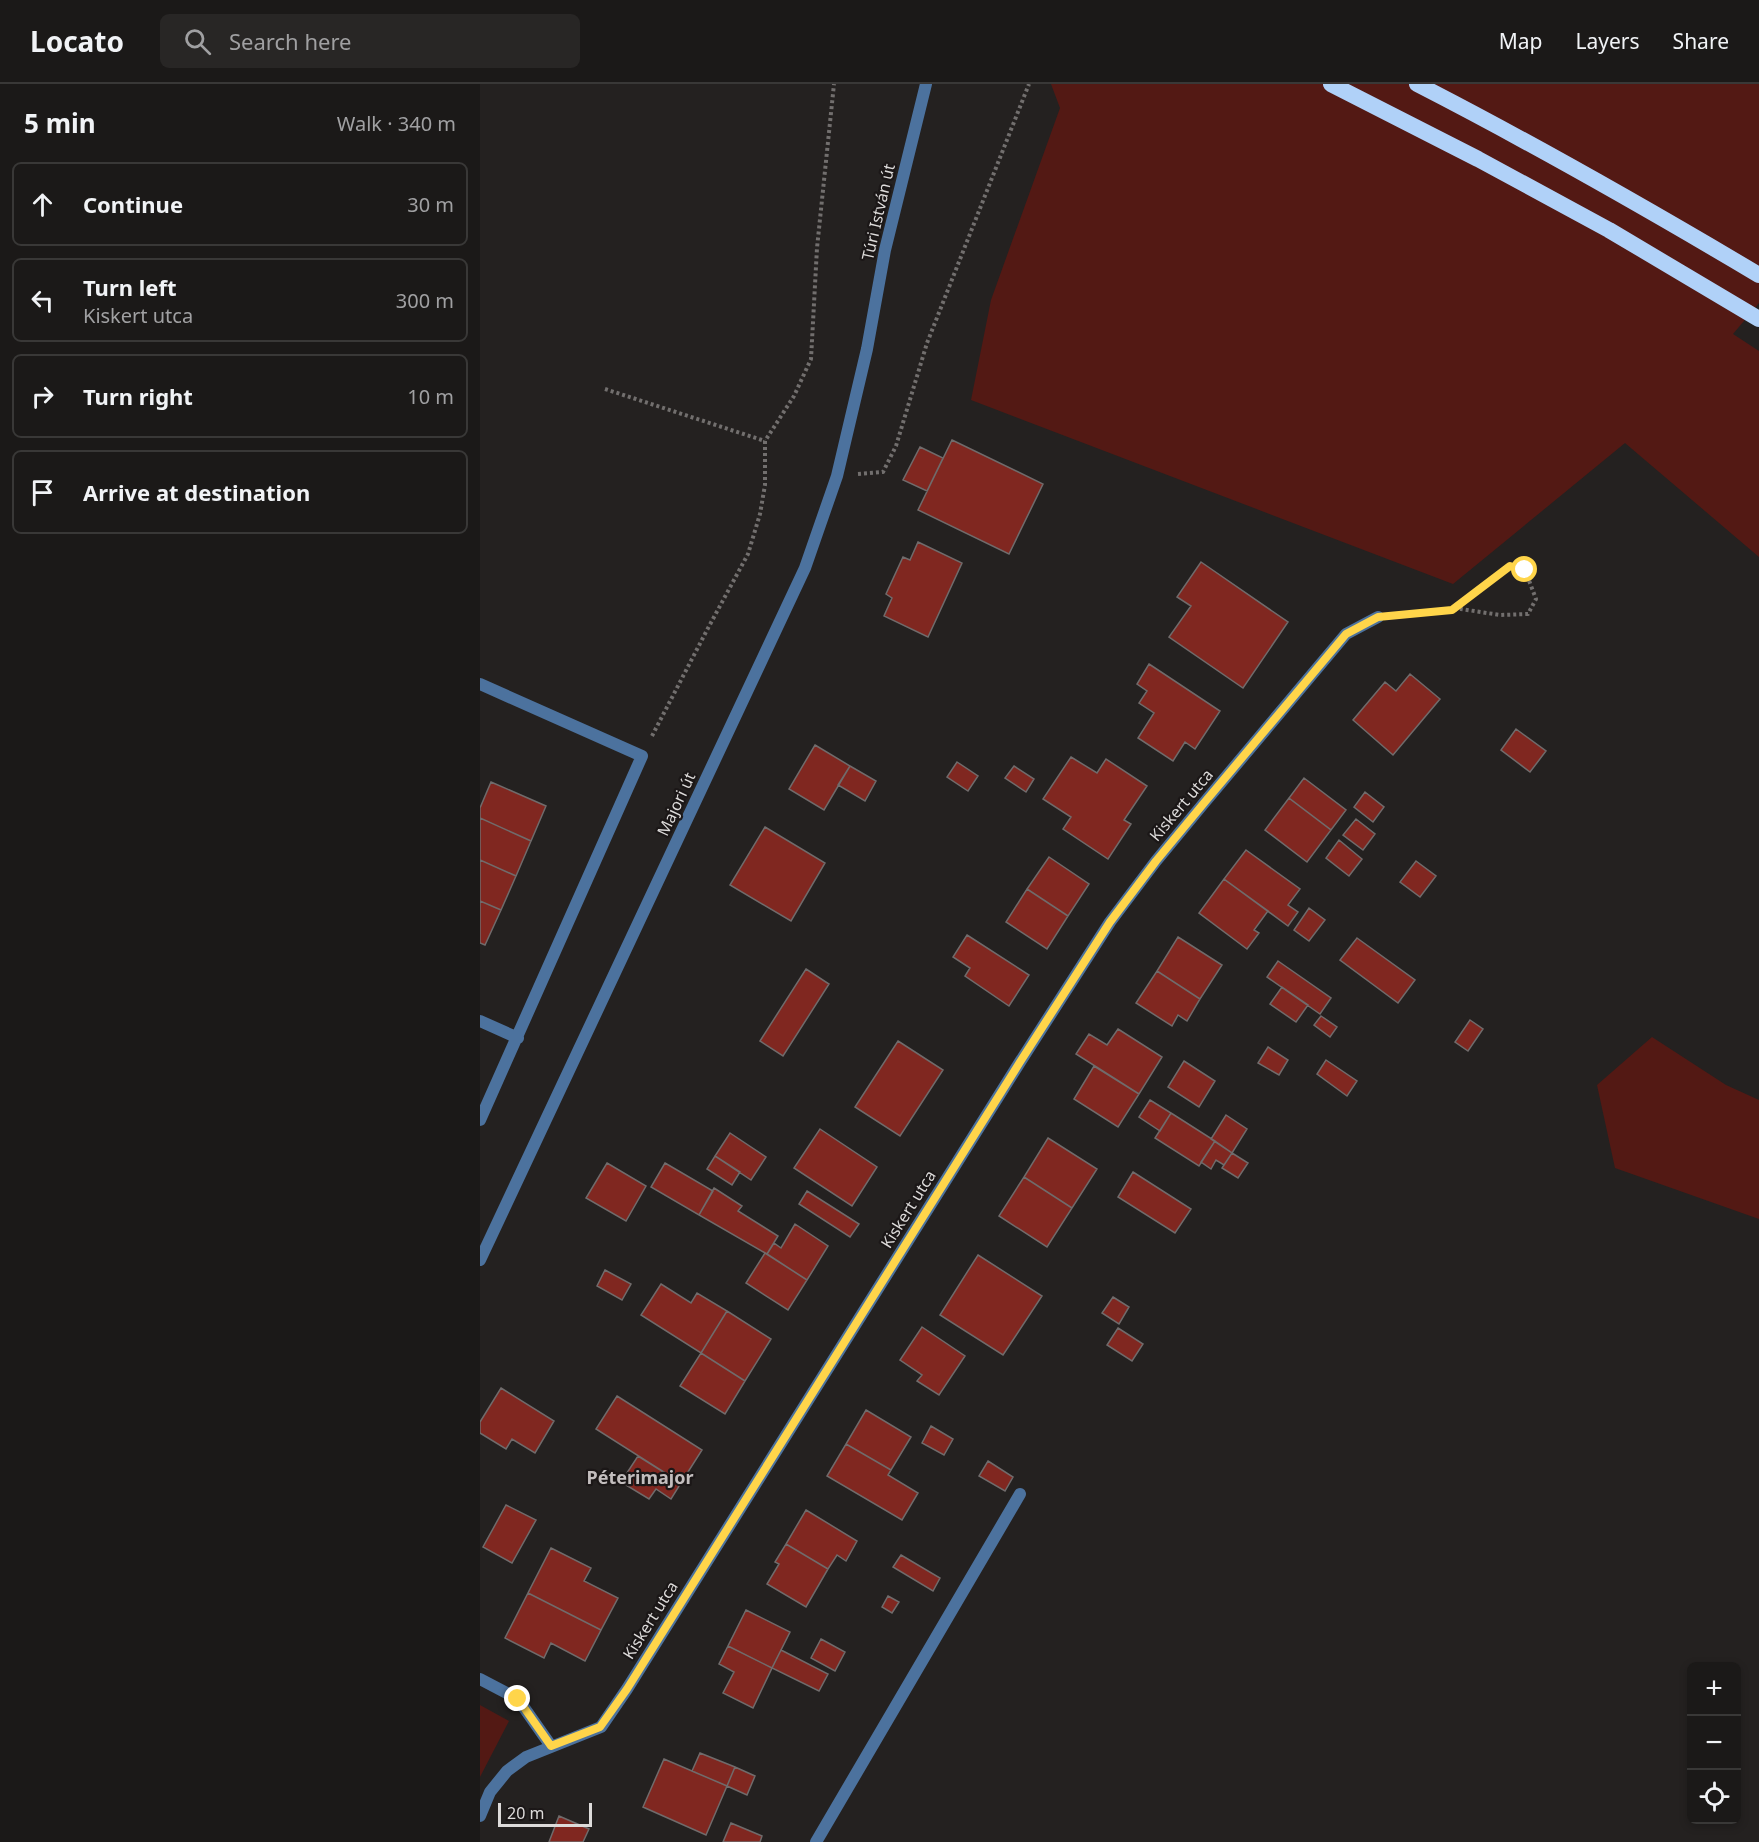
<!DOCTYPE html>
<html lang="en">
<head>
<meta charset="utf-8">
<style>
	:root { --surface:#1b1918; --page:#282625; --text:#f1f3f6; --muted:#a0a0a2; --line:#393837 }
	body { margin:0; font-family:"Noto Sans",sans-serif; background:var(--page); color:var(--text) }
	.controls { position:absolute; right:18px; bottom:18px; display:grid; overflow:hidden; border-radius:9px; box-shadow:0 3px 9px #0003 }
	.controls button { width:54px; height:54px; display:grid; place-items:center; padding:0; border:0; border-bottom:2px solid var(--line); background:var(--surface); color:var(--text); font:30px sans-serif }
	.scale { position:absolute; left:18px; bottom:15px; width:94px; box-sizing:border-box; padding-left:6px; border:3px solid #dddbda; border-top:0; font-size:16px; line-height:21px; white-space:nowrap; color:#dddbda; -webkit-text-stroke:4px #1b1717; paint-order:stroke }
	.stop { position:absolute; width:18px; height:18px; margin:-14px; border:4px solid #ffd54a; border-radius:50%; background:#fff }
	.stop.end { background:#ffd54a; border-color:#fff; box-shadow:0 2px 6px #0008 }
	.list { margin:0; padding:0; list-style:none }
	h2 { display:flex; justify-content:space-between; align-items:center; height:78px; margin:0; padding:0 24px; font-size:26px }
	h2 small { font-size:20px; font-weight:400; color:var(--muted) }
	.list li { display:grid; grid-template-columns:39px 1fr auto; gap:18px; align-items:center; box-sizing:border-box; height:84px; margin:0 12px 12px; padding:0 12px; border:2px solid var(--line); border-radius:9px }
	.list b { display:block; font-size:22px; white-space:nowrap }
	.list p { margin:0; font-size:20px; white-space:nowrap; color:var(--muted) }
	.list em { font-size:20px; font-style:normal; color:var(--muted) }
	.icon { flex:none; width:33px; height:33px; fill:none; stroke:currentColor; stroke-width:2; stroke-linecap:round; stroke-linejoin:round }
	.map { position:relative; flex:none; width:1279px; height:1758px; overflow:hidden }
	header { display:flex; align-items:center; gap:36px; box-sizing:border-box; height:84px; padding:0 30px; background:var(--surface); border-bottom:2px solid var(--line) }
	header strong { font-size:28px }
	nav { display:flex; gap:33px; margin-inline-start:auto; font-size:21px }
	.search { width:420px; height:54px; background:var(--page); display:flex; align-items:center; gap:15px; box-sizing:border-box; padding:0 21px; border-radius:9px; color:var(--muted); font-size:22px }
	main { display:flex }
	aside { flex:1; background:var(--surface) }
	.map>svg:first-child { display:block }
</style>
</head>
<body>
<header>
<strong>Locato</strong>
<div class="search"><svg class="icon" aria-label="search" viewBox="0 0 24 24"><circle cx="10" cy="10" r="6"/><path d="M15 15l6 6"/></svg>Search here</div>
<nav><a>Map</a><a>Layers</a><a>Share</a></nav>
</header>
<main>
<aside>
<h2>5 min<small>Walk · 340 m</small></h2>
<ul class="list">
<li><svg class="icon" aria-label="ahead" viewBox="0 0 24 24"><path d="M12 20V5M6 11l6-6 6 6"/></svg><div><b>Continue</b></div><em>30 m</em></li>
<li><svg class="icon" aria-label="left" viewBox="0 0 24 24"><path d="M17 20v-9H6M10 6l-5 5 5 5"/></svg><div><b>Turn left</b><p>Kiskert utca</p></div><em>300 m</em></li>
<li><svg class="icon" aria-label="right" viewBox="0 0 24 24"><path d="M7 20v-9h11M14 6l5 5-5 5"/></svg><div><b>Turn right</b></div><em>10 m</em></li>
<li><svg class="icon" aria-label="arrive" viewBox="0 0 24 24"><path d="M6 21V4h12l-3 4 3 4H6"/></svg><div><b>Arrive at destination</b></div></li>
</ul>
</aside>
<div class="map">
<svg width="1279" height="1758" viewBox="0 0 1279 1758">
	<rect width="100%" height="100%" fill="#242120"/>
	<!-- green -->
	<path fill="#531914" d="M571 0H1279V219L1253 250 1279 267V473L1145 359 973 500 491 316 511 216 580 24Z
		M1172 953 1246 1001 1279 1016V1135L1135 1084 1117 1001Z
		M0 1621 29 1637 0 1693Z"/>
	<!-- building -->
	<path fill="#802720" stroke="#706b6b" stroke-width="1.5" d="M472 356 563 400 529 470 438 426Z
		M440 363 463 374 447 407 423 396Z
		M438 458 482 479 448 553 404 532 412 514 406 510 423 473 430 476Z
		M721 478 808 538 763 604 689 553 711 522 697 513Z
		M669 580 740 627 715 665 705 658 693 677 658 654 674 629 659 619 667 607 657 600Z
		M930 590 960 615 913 671 873 636 905 598 916 607Z
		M1036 645 1066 667 1050 688 1021 666Z
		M335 661 370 682 344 726 309 705Z
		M591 673 617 689 626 675 667 702 644 736 651 740 628 775 583 745 591 733 563 715Z
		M477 678 498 692 488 707 467 693Z
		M370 682 396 697 385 717 358 701Z
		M534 682 554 695 546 708 525 694Z
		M824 694 866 726 851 746 809 714Z
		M11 698 66 722 51 757 0 734V724Z
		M885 708 904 723 893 738 874 723Z
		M809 714 851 746 827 778 785 746Z
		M0 734 51 757 36 792 0 776Z
		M876 735 895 750 883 766 863 751Z
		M285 743 345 779 311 837 250 801Z
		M859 756 882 775 869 792 846 774Z
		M766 766 820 805 808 821 818 828 808 842 744 795Z
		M569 773 609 800 588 832 547 805Z
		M0 776 36 792 21 826 0 817Z
		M936 777 956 792 940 813 920 798Z
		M744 795 788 827 774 846 779 849 767 865 719 829Z
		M547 805 588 832 567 865 526 838Z
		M0 817 21 826 5 861 0 859Z
		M829 824 845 836 829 857 814 846Z
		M487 851 549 891 529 922 485 892 490 884 473 873Z
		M698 853 742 881 720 915 677 887Z
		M877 854 935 896 918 919 860 876Z
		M798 877 851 914 840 930 787 893Z
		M326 885 349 900 303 972 280 957Z
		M677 887 720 915 707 937 698 931 692 942 656 919Z
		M802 903 828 921 816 938 790 920Z
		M841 932 857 943 850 953 834 941Z
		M990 936 1003 945 988 967 975 958Z
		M638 945 682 973 659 1010 596 970 609 950 627 961Z
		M418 957 463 986 420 1052 375 1023Z
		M788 963 808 976 799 991 778 979Z
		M846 976 877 997 867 1012 837 990Z
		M704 977 735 997 719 1023 688 1003Z
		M614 982 659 1010 638 1043 594 1015Z
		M670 1016 691 1029 680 1047 659 1033Z
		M691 1029 735 1057 719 1082 675 1054Z
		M746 1031 767 1045 752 1069 731 1055Z
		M340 1045 397 1083 372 1122 314 1084Z
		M250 1049 286 1073 271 1096 235 1072Z
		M568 1054 617 1085 592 1124 544 1093Z
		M735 1057 752 1069 744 1081 736 1076 731 1085 721 1078Z
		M752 1069 768 1079 758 1094 742 1084Z
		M235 1072 260 1088 252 1101 227 1085Z
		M127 1079 166 1102 146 1137 106 1114Z
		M185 1079 233 1107 219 1131 171 1103Z
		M653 1088 711 1125 695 1149 638 1113Z
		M544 1093 592 1124 567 1163 519 1132Z
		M234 1104 262 1122 258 1127 298 1152 287 1170 219 1131Z
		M327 1107 379 1140 370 1153 319 1120Z
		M315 1140 348 1162 327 1196 287 1170 294 1159 301 1164Z
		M285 1169 327 1196 308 1226 266 1199Z
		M498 1171 562 1212 523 1271 460 1231Z
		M125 1186 151 1200 142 1216 117 1202Z
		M181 1200 211 1219 217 1209 247 1227 221 1269 161 1231Z
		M633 1213 649 1223 639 1240 622 1229Z
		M247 1227 291 1255 265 1297 221 1269Z
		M442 1243 485 1272 459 1311 437 1297 442 1291 420 1276Z
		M638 1244 663 1260 652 1277 627 1261Z
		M221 1269 265 1297 245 1330 200 1302Z
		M21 1304 74 1337 55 1369 32 1355 26 1365 0 1349V1338Z
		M137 1312 222 1366 201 1399 116 1345Z
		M386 1326 431 1353 411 1386 366 1360Z
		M451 1342 473 1355 464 1371 442 1359Z
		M366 1360 411 1386 408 1391 438 1409 422 1436 347 1392Z
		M158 1372 201 1399 191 1415 176 1405 169 1415 141 1398Z
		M508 1377 533 1393 525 1407 499 1392Z
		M26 1421 56 1436 32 1479 3 1463Z
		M326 1426 377 1457 366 1477 357 1471 348 1485 306 1460Z
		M306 1460 348 1485 326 1523 287 1500 299 1480 295 1478Z
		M71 1464 111 1484 104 1497 138 1514 121 1546 48 1509Z
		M421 1471 460 1494 453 1507 413 1483Z
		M48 1509 121 1546 105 1577 71 1559 64 1574 25 1554Z
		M408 1512 419 1518 412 1529 402 1523Z
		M266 1526 310 1548 292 1584 248 1562Z
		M341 1555 365 1568 355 1587 331 1574Z
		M248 1562 292 1584 273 1624 243 1609 254 1588 239 1580Z
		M301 1566 348 1590 339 1607 292 1584Z
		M220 1669 255 1683 247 1702 212 1687Z
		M184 1675 247 1702 226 1751 163 1723Z
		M255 1683 275 1692 267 1711 247 1702Z
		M79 1732 109 1745 103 1758H69Z
		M251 1739 282 1752 280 1758H243Z"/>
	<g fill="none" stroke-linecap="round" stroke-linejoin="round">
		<!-- path -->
		<path stroke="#726f6e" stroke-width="4" stroke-dasharray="3 3" stroke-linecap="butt" d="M125 305 285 357
			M378 390 403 388 416 362 447 259 549 0
			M920 531 981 525 1020 531 1048 530 1056 515 1045 486 1030 482 972 526
			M172 652 227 546 268 470 280 430 285 401V357L314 312 331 275 337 164 354 0"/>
		<!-- service -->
		<path stroke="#4c729e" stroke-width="12" d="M0 600 162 672 0 1036
			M0 937 38 954
			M336 1758 540 1410"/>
		<!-- minor -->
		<path stroke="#4c729e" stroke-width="12" d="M0 1595 38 1615 71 1662
			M0 1732 10 1708 27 1687 46 1673 121 1643 147 1605 540 978 630 838 676 777 724 719 866 550 898 533"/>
		<!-- tertiary -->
		<path stroke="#4c729e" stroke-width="12" d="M0 1176 325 484 357 392 387 265 405 166 446 0"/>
		<!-- trunk -->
		<path stroke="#b0d1f8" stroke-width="16" d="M851 0 998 75 1129 146 1279 235
			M937 0C1054 60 1166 124 1279 191"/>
	</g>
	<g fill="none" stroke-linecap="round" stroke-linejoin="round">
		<!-- route -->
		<path stroke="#ffd54a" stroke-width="8" d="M38 1615 71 1662 120 1643 147 1605 540 978 630 838 676 777 724 719 866 550 898 533 972 526 1030 482 1045 486"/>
	</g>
	<g text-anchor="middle" stroke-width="4.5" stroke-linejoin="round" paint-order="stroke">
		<!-- street labels -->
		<g font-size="16" fill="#dddbda" stroke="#1b1717">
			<text transform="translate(398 128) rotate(-77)" y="6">Túri István út</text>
			<text transform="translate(196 720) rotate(-65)" y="6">Majori út</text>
			<text transform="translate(701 721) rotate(-50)" y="6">Kiskert utca</text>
			<text transform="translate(428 1125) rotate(-58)" y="6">Kiskert utca</text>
			<text transform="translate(170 1536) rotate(-58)" y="6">Kiskert utca</text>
		</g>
		<!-- neighbourhood labels -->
		<g font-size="18" font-weight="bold" fill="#c3bebe" stroke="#1b1717">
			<text x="160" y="1400">Péterimajor</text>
		</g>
	</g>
</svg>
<div class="controls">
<button>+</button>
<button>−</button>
<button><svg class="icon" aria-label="locate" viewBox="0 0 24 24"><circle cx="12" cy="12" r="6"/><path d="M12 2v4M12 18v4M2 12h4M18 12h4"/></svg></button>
</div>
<div class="scale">20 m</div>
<div class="stop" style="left:1045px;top:486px"></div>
<div class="stop end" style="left:38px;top:1615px"></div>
</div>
</main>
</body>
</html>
